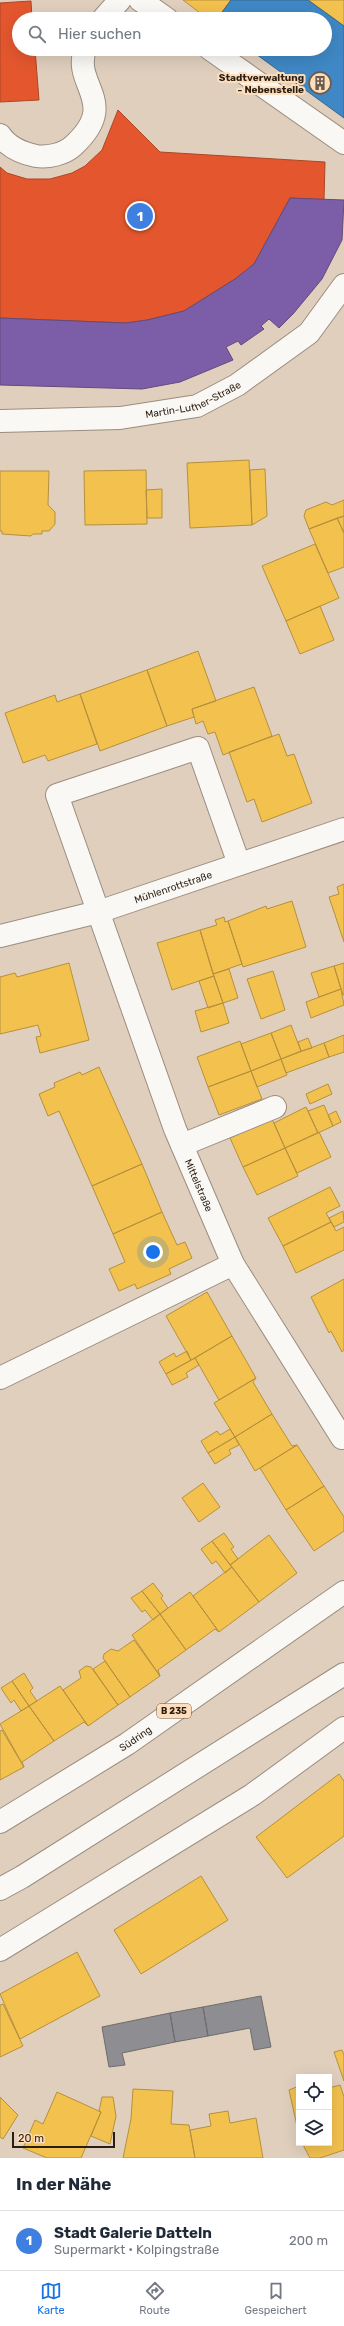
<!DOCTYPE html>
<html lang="de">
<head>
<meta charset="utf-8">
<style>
	:root { --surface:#fff; --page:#f2f2f3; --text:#1f2937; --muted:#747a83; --line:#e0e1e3; --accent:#1a73e8 }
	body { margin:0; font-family:Rubik,sans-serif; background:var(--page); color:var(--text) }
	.controls { position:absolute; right:12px; bottom:12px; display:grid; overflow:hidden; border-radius:0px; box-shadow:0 4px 16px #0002 }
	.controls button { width:36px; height:36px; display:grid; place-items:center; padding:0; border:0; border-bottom:1px solid var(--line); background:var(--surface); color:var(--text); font:20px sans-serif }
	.scale { position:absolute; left:12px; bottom:10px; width:103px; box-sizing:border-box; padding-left:4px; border:2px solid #2a1e12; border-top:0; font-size:11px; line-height:14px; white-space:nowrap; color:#2a1e12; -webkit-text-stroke:3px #fdddbb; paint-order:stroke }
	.you { position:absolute; left:153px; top:1252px; width:14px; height:14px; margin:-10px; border:3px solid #fff; border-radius:50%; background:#1a73e8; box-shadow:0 0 0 6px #1a73e833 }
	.badge { display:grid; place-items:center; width:26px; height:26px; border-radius:50%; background:var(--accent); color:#fff; font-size:13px; font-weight:700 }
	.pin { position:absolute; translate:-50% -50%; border:2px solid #fff; box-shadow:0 1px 4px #0006 }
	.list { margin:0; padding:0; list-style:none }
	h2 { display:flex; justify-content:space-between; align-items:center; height:52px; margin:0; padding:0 16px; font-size:17px }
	h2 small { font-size:13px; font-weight:400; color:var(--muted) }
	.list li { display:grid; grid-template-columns:26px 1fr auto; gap:12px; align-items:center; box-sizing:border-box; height:60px; padding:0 16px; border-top:1px solid var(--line) }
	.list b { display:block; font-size:15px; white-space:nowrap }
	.list p { margin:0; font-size:13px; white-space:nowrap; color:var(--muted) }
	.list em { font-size:13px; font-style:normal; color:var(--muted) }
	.icon { flex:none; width:22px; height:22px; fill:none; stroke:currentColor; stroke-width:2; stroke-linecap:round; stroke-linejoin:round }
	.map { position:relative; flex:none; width:344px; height:2158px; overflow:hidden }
	.search { position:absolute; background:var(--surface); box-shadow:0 4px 16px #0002; left:12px; right:12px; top:12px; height:44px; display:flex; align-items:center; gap:10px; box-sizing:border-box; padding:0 14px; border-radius:22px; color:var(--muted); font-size:15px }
	.sheet { height:112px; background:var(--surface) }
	nav { display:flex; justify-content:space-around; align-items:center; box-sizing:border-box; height:56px; border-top:1px solid var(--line); background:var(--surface); font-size:11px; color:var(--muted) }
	nav a { display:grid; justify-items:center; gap:2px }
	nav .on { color:var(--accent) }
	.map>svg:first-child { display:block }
</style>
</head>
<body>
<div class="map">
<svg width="344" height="2158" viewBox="0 0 344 2158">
	<rect width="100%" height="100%" fill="#e0cfbd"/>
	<!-- homes -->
	<path fill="#f2c14e" stroke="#b6903c" d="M183 0H231L217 19H208Z
		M308 0H344V26Z
		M249 460 252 525 190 528 187 463Z
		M265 469 267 516 252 525 250 470Z
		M146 470 147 524 85 525 84 471Z
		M0 471H49L48 505 55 512V524L49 531H42V534H33L31 536 2 534V531H0Z
		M162 489V518H147L146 490Z
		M344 500V516L309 529 304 516 306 510 326 502 332 505Z
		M344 516V533L337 518Z
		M337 518 344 533V567L328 573 309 529Z
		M315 544 339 598 286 621 262 566Z
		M320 606 334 640 300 654 286 621Z
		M198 651 216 701 192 709 194 717 167 726 147 670Z
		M147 670 167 726 100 751 80 694Z
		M254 687 272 736 223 755 215 732 208 734 203 721 196 724 192 709Z
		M80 694 97 744 48 761 45 755 23 763 5 713 55 695 57 702Z
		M279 734 287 756 294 754 312 803 262 822 254 799 247 802 229 752Z
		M344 884V942L329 897 339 894 337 887Z
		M292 901 306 947 243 967 228 921 266 906 267 909Z
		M224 917 225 922 228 921 242 964 213 974 200 930 217 925 215 920Z
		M200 930 214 976 172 990 157 943Z
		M69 963 89 1040 40 1053 36 1037 41 1036 38 1025 0 1034V977L15 973 17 977Z
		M344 963V995H343L334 966Z
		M334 966 341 989 319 997 311 973Z
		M229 969 238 998 223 1003 213 974Z
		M273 971 285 1010 261 1019 247 979Z
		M214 976 223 1003 208 1008 199 981Z
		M341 989 344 1005 311 1018 306 1002Z
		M223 1003 229 1023 201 1032 195 1011Z
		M291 1025 301 1051 281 1059 271 1033Z
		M271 1033 281 1059 251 1071 241 1044Z
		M344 1035V1052L329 1057 324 1043Z
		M308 1038 312 1048 301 1051 298 1042Z
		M240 1041 251 1071 208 1087 197 1057Z
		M324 1043 329 1057 286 1073 281 1059Z
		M281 1059 287 1075 257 1087 251 1071Z
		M99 1067 142 1164 92 1186 59 1111 48 1116 39 1094 55 1087 54 1083 80 1072 82 1075Z
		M251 1071 262 1099 219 1115 208 1087Z
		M328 1084 332 1094 310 1104 306 1094Z
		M324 1105 333 1126 318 1133 308 1111Z
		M306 1107 318 1133 285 1148 274 1123Z
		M336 1111 341 1122 333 1126 328 1115Z
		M272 1119 285 1148 243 1167 230 1138Z
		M319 1132 331 1157 297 1173 285 1148Z
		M285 1148 298 1176 257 1195 243 1167Z
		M142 1164 162 1212 113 1234 92 1186Z
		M330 1187 340 1206 326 1213 331 1222 283 1246 268 1218Z
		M343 1211 344 1222 334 1227 329 1218Z
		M162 1212 177 1245 185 1242 192 1258 169 1269 171 1274 137 1289 135 1284 119 1291 109 1269 125 1262 113 1234Z
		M331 1222 336 1231 344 1227V1250L296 1273 283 1246Z
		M344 1279V1350L342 1352 331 1331 329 1333 311 1297Z
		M207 1292 232 1336 191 1360 166 1316Z
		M232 1336 256 1378 219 1400 195 1358Z
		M187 1351 191 1360 166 1374 159 1362 174 1353 176 1357Z
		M195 1358 199 1365 186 1373 188 1377 172 1385 166 1374Z
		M256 1378 253 1382 272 1414 235 1437 214 1403Z
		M272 1414 292 1446 297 1445 255 1471 235 1437Z
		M230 1429 235 1437 208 1453 201 1441 217 1431 220 1435Z
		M235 1437 239 1445 229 1450 231 1454 215 1464 208 1453Z
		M297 1445 324 1486 286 1510 260 1468Z
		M203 1483 220 1507 199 1522 182 1498Z
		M324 1486 344 1517V1531L314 1551 286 1510Z
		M224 1533 234 1547 231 1549 238 1559 230 1565 212 1541Z
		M269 1535 297 1573 259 1602 230 1565Z
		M212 1541 232 1567 225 1573 216 1561 212 1564 201 1549Z
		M232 1567 259 1602 219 1632 193 1596Z
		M153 1583 163 1596 161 1598 168 1608 160 1614 142 1591Z
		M142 1591 160 1614 153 1620 145 1610 142 1612 131 1598Z
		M190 1592 219 1632 215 1629 186 1650 160 1614Z
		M160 1614 186 1650 158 1670 160 1676 132 1635Z
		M134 1640 160 1676 130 1697 103 1658 104 1654 111 1649 118 1651Z
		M105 1661 130 1697 118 1705 93 1669Z
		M86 1666 91 1667 118 1705 88 1726 63 1690 81 1678 79 1671Z
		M24 1673 33 1688 30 1691 37 1701 29 1706 12 1681Z
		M12 1681 29 1706 21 1711 14 1700 11 1703 1 1688Z
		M60 1686 88 1726 84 1722 54 1741 29 1706Z
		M29 1706 54 1741 22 1762 24 1767 0 1724Z
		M2 1730 24 1767 0 1780V1731Z
		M339 1774 344 1781V1836L287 1878 256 1837Z
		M201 1876 228 1920 141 1974 114 1930Z
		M77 1952 100 1996 20 2039 0 1994Z
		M3 2004 23 2046 0 2057V2005Z
		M342 2050 344 2055V2081L334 2052Z
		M340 2085 344 2097V2150L320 2158H310L302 2143H329V2088Z
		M299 2086V2135L289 2090Z
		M133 2089 173 2091 171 2124 189 2125 195 2158H123L131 2119Z
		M57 2092 101 2112 81 2158H47L23 2148 35 2120 43 2124Z
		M0 2097 18 2115 3 2139 0 2137Z
		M102 2097H113L116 2116 110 2144 91 2136 101 2112 99 2111Z
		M228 2111 230 2123 256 2118 263 2158H195L190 2130 211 2126 209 2114Z"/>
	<!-- shops -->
	<path fill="#e4572e" stroke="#ac4626" d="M31 1 32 19H19V49H35L39 100 0 102V3Z
		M118 110 160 152 325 162 324 200 290 198 254 264 235 279 184 311 147 320 126 323 0 318V167L7 173 27 179H50L72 173 85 166 102 150Z"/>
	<!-- offices -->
	<path fill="#7b5ea7" stroke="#634b7a" d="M290 198 344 200 342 240 322 279 293 314 279 328 269 319 261 326 264 329 241 345 238 341 226 347 233 360 180 382 142 389 0 385V318L126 323 147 320 184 311 235 279 254 264Z"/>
	<!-- schools -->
	<path fill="#3f88c5" stroke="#39688f" d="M231 0H308L344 26V118L249 49H325V19H217Z"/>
	<!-- industry -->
	<path fill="#8d8d92" stroke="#6f6c6c" d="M261 1996 271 2047 254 2050 250 2028 208 2036 203 2007Z
		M203 2007 208 2036 175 2042 170 2013Z
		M170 2013 175 2042 122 2053 125 2065 109 2067 102 2027Z"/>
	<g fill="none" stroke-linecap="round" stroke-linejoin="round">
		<!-- minor casing -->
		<g stroke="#9a8d7f" stroke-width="24">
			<g id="minor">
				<path d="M140 0 167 19"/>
				<path d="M103 19 120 0"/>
				<path d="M210 49 344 143"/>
				<path d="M0 135C8 147 22 153 36 156 48 158 64 154 73 146 121 102 72 86 85 49"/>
				<path id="s1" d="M0 421 120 418 197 406 237 385 309 333 344 285"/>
				<path id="s2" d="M239 864 198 748 57 795 175 1129 233 1264 342 1438"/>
				<path id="s3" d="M0 936 98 912 344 829"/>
				<path d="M182 1145 275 1107"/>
				<path d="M0 1378 233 1264"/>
				<path d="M0 1950 252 1795 344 1728"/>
			</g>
		</g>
		<!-- major casing -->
		<g stroke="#9a8d7f" stroke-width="24">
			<g id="major">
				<path id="s4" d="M0 1822 127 1744 344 1592"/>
				<path d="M0 1889 22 1877 344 1674"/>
			</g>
		</g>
		<!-- minor -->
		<use href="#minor" stroke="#faf8f5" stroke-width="22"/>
		<!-- major -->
		<use href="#major" stroke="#faf8f5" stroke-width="22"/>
	</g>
	<!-- icons -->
	<defs>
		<g id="building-ring" transform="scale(1.15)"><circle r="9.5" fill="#fdddbb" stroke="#6a5c4e" stroke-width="1.5"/><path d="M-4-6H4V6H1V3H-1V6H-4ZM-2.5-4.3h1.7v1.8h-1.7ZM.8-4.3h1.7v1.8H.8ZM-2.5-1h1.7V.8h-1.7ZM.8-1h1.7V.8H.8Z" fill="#6a5c4e"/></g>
	</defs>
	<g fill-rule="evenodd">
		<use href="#building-ring" x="320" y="83"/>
	</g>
	<g text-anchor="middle" stroke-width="4" stroke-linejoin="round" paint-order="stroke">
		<!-- shield labels -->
		<rect fill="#fdddbb" stroke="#695745" stroke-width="1" x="157" y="1704" width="34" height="14" rx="3"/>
		<g font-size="9" font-weight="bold" fill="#2a1e12">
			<text x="174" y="1714">B 235</text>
		</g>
		<!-- poi labels -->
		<g font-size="10" font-weight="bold" fill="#2a1e12" stroke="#fdddbb" text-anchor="end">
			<text x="304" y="81">Stadtverwaltung<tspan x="304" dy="12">- Nebenstelle</tspan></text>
		</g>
		<!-- street labels -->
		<g font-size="10" fill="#2a1e12" stroke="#fdddbb">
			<text dy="4" stroke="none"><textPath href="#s1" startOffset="196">Martin-Luther-Straße</textPath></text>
			<text dy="4" stroke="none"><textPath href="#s3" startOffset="180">Mühlenrottstraße</textPath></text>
			<text dy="4" stroke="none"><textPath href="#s2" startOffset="687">Mittelstraße</textPath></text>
			<text dy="4" stroke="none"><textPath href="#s4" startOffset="159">Südring</textPath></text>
		</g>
	</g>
</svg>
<div class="controls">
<button><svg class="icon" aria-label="locate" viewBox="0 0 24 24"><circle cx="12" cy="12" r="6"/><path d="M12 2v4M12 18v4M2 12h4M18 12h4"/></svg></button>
<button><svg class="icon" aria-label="layers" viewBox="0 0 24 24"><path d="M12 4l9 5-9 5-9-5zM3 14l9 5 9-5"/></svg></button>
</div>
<div class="scale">20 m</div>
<div class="you"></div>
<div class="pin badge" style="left:140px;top:216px;background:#3f7fe0">1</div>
<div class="search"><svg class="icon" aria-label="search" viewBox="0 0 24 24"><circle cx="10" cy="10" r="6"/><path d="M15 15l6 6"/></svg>Hier suchen</div>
</div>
<section class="sheet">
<h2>In der Nähe<small></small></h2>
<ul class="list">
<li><span class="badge" style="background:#3f7fe0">1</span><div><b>Stadt Galerie Datteln</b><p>Supermarkt · Kolpingstraße</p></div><em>200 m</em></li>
</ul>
</section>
<nav>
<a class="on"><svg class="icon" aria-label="map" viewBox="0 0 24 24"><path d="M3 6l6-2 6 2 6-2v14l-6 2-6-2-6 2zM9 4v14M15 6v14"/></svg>Karte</a>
<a><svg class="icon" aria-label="directions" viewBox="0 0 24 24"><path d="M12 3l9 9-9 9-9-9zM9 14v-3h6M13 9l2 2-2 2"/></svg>Route</a>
<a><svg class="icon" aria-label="saved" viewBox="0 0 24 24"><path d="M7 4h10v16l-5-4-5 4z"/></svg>Gespeichert</a>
</nav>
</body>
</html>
